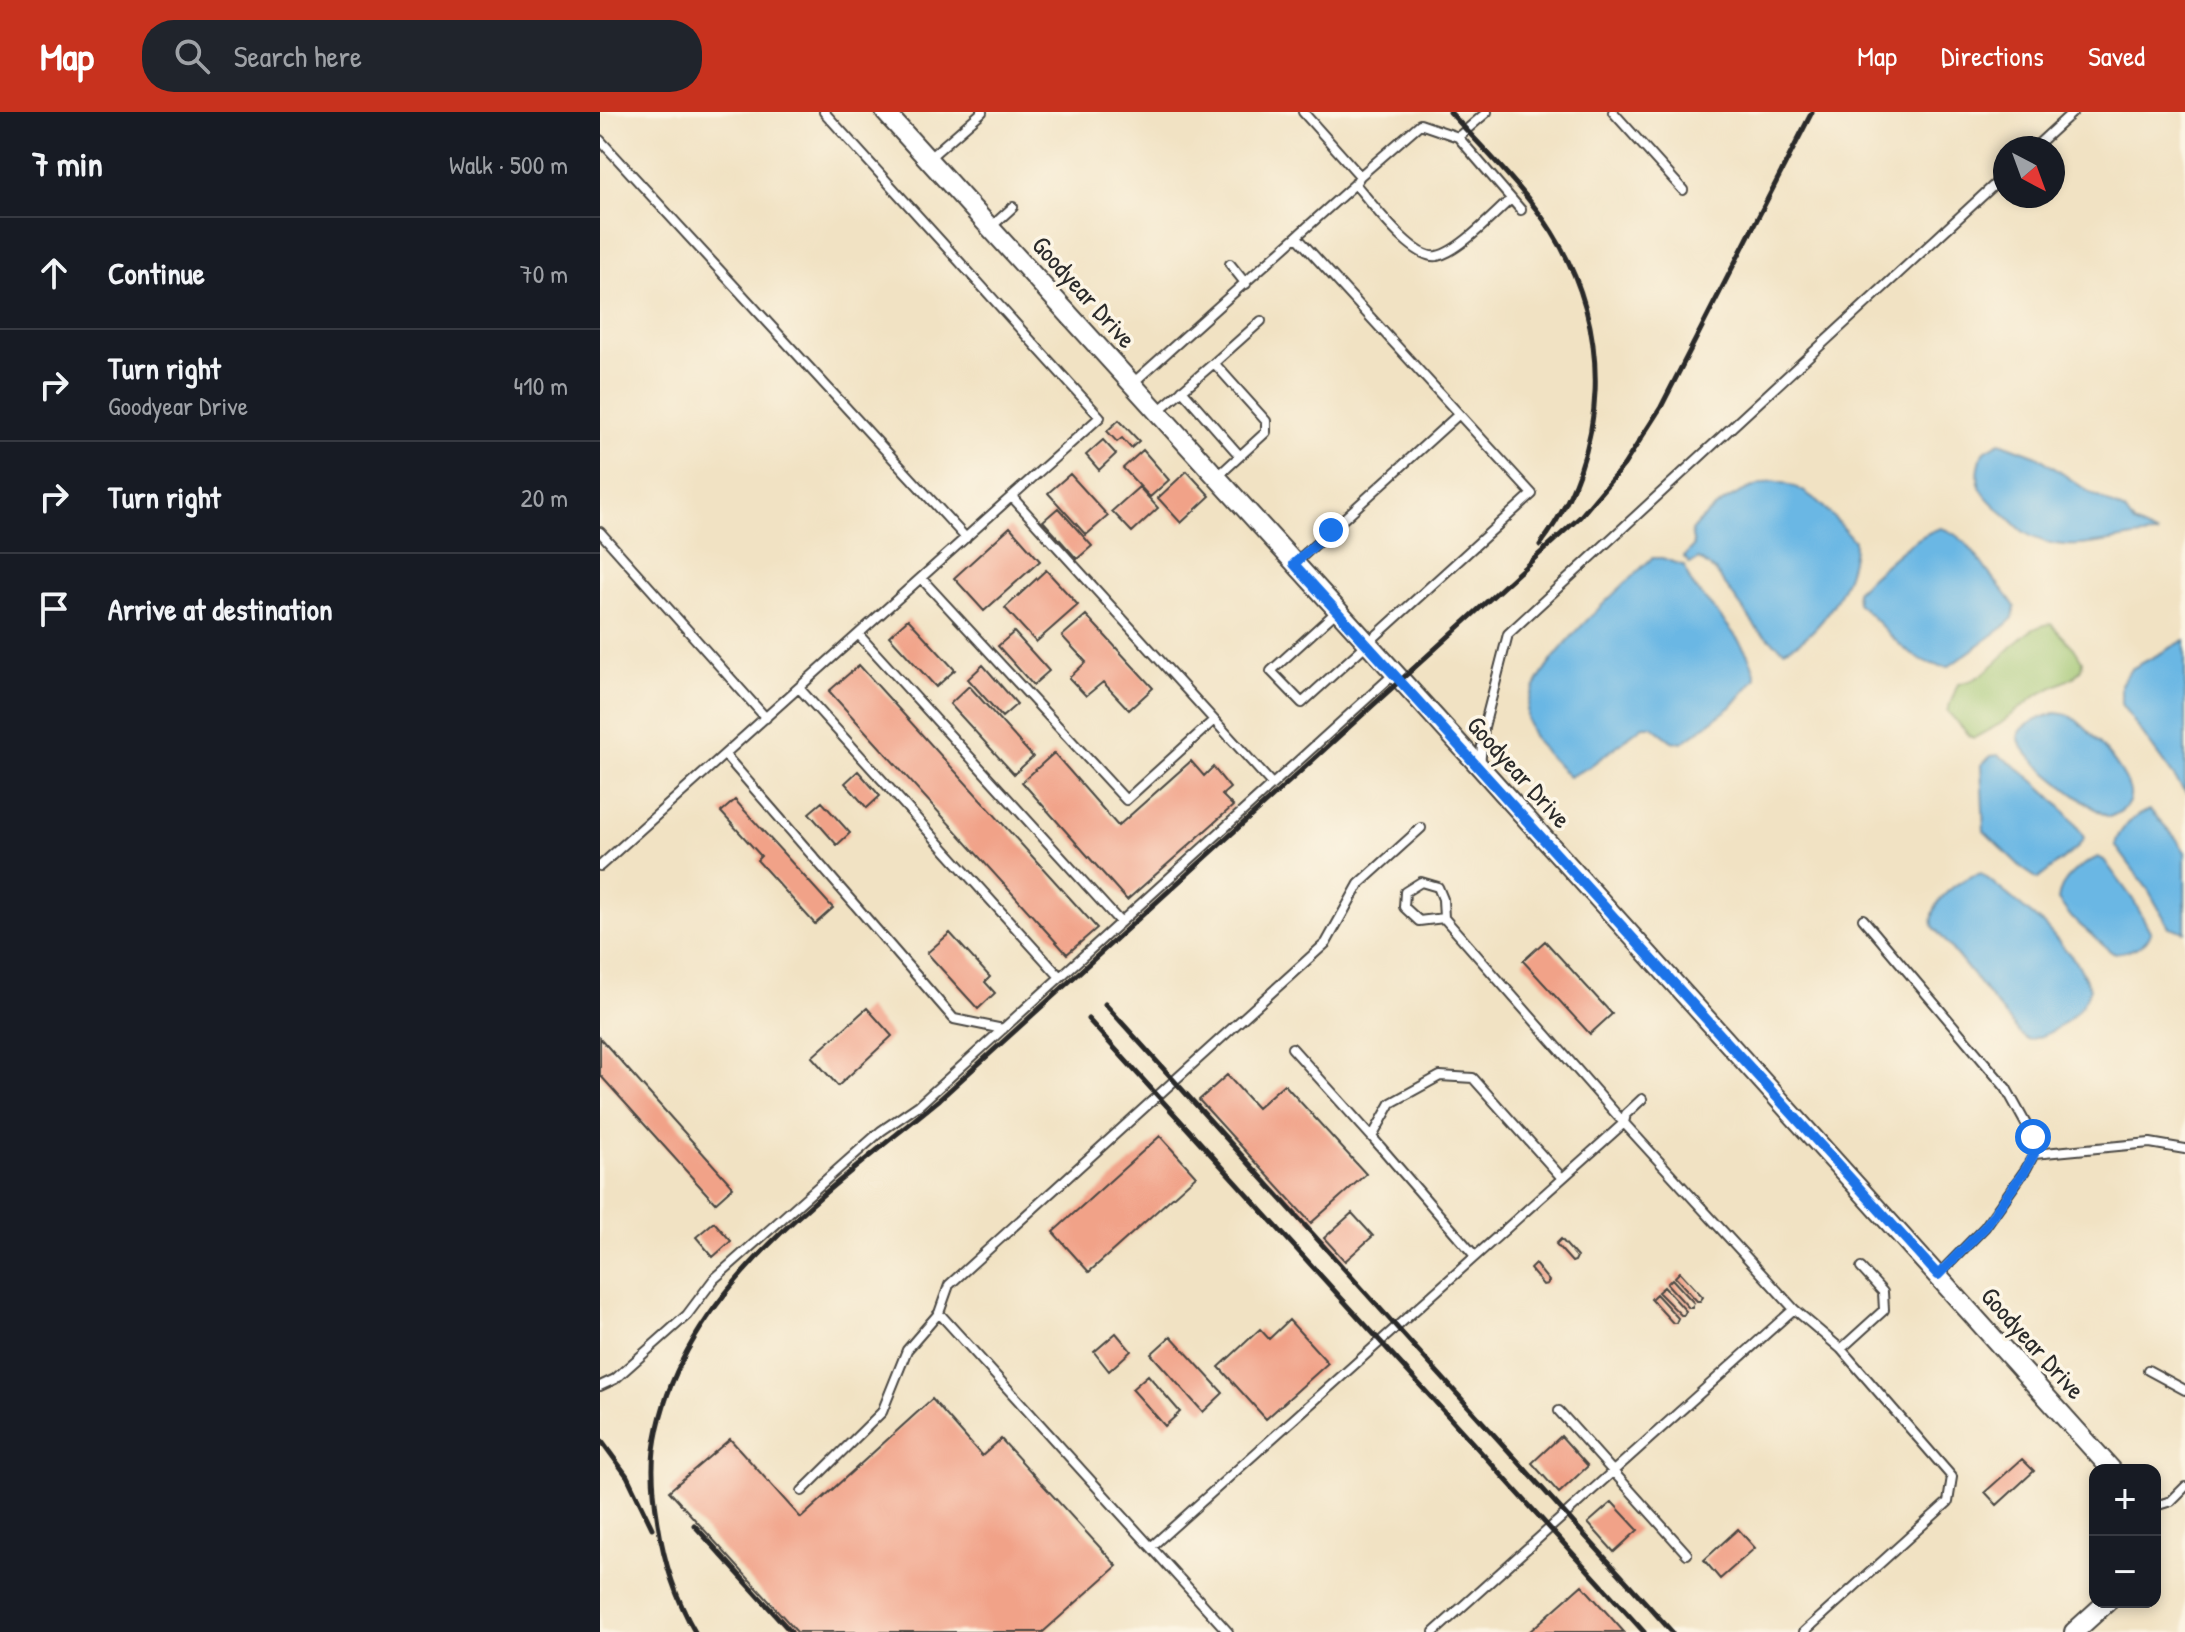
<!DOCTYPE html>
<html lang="en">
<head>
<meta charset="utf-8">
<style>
	:root { --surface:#171b24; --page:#20242c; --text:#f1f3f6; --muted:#9ea1a6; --line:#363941; --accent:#c8321e }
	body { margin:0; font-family:"Patrick Hand",sans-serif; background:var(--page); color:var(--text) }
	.controls { position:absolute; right:24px; bottom:24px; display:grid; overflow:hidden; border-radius:16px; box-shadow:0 4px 12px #0003 }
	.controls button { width:72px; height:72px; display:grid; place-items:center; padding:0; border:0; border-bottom:2px solid var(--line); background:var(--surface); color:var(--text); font:40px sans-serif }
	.compass { position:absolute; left:1393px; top:24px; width:72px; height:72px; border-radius:50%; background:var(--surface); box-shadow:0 4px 12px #0003; rotate:139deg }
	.stop { position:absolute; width:24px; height:24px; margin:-18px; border:6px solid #1a73e8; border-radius:50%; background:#fff }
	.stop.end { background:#1a73e8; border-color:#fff; box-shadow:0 2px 8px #0008 }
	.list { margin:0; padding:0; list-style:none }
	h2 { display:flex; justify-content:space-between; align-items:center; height:104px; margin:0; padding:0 32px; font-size:34px }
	h2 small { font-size:26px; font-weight:400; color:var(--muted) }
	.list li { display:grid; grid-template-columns:52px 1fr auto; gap:24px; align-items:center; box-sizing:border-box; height:112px; padding:0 32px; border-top:2px solid var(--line) }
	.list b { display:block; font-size:30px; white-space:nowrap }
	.list p { margin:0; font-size:26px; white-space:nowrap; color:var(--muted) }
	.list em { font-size:26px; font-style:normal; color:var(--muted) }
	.icon { flex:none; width:44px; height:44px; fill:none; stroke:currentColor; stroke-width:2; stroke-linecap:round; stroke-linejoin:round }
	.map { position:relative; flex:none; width:1585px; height:1520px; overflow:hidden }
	header { display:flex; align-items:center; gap:48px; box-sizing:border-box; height:112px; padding:0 40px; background:var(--accent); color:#fff }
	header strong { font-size:38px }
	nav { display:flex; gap:44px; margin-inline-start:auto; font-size:28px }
	.search { width:560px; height:72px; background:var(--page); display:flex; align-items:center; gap:20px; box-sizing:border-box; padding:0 28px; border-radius:32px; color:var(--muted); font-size:30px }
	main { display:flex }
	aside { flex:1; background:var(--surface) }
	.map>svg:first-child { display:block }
</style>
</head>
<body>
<header>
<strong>Map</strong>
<div class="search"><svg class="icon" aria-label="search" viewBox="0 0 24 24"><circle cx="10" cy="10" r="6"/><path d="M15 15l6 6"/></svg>Search here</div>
<nav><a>Map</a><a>Directions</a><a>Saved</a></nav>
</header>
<main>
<aside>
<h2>7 min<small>Walk · 500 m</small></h2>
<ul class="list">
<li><svg class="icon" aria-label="ahead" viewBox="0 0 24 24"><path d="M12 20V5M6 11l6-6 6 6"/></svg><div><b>Continue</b></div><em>70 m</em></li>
<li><svg class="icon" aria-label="right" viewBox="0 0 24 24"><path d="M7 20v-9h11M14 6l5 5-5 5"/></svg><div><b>Turn right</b><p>Goodyear Drive</p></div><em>410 m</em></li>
<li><svg class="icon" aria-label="right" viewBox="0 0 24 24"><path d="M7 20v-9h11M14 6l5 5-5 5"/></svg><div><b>Turn right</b></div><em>20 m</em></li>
<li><svg class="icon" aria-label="arrive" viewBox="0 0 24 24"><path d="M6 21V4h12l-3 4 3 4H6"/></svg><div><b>Arrive at destination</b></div></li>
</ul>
</aside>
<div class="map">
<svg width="1585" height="1520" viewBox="0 0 1585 1520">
	<rect width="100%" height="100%" fill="#fcf5e5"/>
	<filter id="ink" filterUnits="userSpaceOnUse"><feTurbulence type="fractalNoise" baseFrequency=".0125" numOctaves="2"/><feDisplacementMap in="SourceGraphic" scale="16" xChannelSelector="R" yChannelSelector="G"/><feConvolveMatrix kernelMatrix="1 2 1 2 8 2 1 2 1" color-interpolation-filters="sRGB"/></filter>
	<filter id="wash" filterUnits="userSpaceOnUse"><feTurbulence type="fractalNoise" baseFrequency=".006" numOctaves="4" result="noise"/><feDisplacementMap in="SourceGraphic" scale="32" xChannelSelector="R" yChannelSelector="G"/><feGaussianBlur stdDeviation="1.8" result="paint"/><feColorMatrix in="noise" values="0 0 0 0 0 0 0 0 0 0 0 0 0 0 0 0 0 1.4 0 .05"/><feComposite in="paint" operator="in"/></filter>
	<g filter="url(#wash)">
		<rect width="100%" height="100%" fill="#f1e2c3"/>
		<!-- green -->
		<path fill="#9fc570" stroke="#65784e" stroke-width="2" d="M1451 512 1474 536 1482 549 1481 557 1474 565 1437 583 1400 612 1374 626 1370 624 1347 599 1358 572C1364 570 1371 569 1376 566 1403 552 1420 514 1451 512Z"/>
		<!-- water -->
		<path fill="#6bb7e4" stroke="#4b7188" stroke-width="2" d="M1400 330 1437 344 1492 382 1525 399 1534 412 1558 423C1513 423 1466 448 1424 420 1416 414 1409 405 1401 399 1378 380 1373 369 1383 340Z
			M1172 369C1210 373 1230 401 1254 429 1255 467 1221 525 1184 538L1159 519 1115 459 1099 447 1090 452 1084 445 1094 434 1091 419C1111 394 1141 377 1172 369Z
			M1341 416C1365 423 1377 446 1391 464 1400 475 1408 483 1415 495L1413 506 1401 517 1348 555C1304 552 1288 515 1257 491L1256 479C1279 459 1312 424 1341 416Z
			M1052 446H1062L1085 454C1089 474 1100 481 1113 496 1129 516 1152 540 1156 566L1131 595 1082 631 1072 629 1052 614H1043L989 655 969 665C954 648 934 634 928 611 915 565 1021 476 1052 446Z
			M1585 528V680L1521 592V572L1531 557Z
			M1455 601C1461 602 1468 602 1473 606 1489 616 1533 667 1530 685 1529 696 1519 701 1509 705 1493 698 1414 642 1419 623 1422 611 1445 605 1455 601Z
			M1398 643C1425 658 1470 699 1484 726L1477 736 1438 767 1423 757 1384 719 1381 653 1391 644Z
			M1550 698 1576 726 1585 740V820L1569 815 1549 779 1515 733C1518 718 1535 702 1550 698Z
			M1498 745 1504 748 1534 789 1551 821C1545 836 1528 840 1513 841L1509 838 1472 806 1458 788C1460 767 1480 754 1498 745Z
			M1381 761 1444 813 1478 852 1490 876C1483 901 1454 923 1428 928L1420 922 1333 814C1328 788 1360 767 1381 761Z"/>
		<g id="blocks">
			<!-- building -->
			<path fill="#f1a288" d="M519 308 539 329 531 336 522 326 517 330 507 319Z
				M503 328 516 342 499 358 486 343Z
				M543 338 569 368 550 385 523 356Z
				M587 359 610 384 581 411 558 386Z
				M470 362 508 404 486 423 448 381Z
				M539 375 558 396 532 420 512 399Z
				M458 396 492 434 477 447 443 409Z
				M410 415 440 449 384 499 354 466Z
				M446 458 478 493 436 530 405 496Z
				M486 503 553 576 529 598 503 570 486 584 469 566 486 550 462 524Z
				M308 507 355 558 336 575 289 524Z
				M414 520 449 559 433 573 398 534Z
				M259 553 497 816 467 842 229 579Z
				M383 553 417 592 402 605 368 567Z
				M369 574 433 645 414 662 350 592Z
				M454 641 518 714 591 649 604 664 613 655 630 676 622 683 633 694 527 788 422 670Z
				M258 659 280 684 267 696 245 671Z
				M135 688 233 796 215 812 157 748 161 744 121 700Z
				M222 690 250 721 237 733 209 701Z
				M350 821 390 865 385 870 395 881 378 897 327 841Z
				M945 829 1012 902 990 922 923 849Z
				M267 896 292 924 238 974 212 945Z
				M0 926 133 1075 115 1091 0 963Z
				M627 963 657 996 684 972 766 1062 711 1111 599 988Z
				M560 1024 596 1064 489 1160 453 1120Z
				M752 1101 773 1124 745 1149 724 1126Z
				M114 1110 131 1129 113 1145 96 1125Z
				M961 1127 977 1145 975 1149 972 1150 956 1132Z
				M935 1152 949 1169 947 1172 943 1173 930 1157Z
				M1080 1160 1103 1185 1100 1189H1097L1075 1165Z
				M1072 1167 1094 1191 1092 1196H1089L1067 1172Z
				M1064 1175 1086 1199 1084 1203H1081L1058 1180Z
				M1056 1182 1078 1206 1076 1211H1073L1051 1187Z
				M689 1208 728 1251 666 1307 619 1255 660 1217 669 1227Z
				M516 1221 531 1239 509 1259 494 1240Z
				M571 1224 623 1281 603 1300 551 1242Z
				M548 1263 580 1300 565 1314 532 1277Z
				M332 1287 382 1344 401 1327 517 1454 443 1520H197L69 1379 130 1327 201 1406Z
				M961 1324 988 1354 959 1381 932 1351Z
				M1422 1347 1434 1359 1397 1393 1385 1380Z
				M1012 1390 1038 1418 1014 1440 988 1411Z
				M1138 1417 1155 1436 1120 1467 1104 1448Z
				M982 1473 1024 1520H929Z"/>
		</g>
	</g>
	<g filter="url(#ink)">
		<use href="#blocks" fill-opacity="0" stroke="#494642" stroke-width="2"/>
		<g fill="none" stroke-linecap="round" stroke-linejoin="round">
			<!-- service casing -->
			<g stroke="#494642" stroke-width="12">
				<path id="service" d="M703 0 760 64
					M1013 0 1083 78
					M858 25 887 0
					M0 28 366 426
					M1434 36 1473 0
					M328 47 382 0
					M755 72C771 90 814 149 837 144 859 140 894 102 911 87
					M391 115 413 95
					M698 126 932 382 702 591 671 559 736 500
					M630 152 646 172
					M533 271 755 72 760 64 820 12 858 25 921 98
					M582 278 640 344
					M557 300 614 251
					M617 365 666 320V309L614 251 661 209
					M412 385 672 672
					M0 420 166 606
					M695 451 858 303
					M321 466 526 688 614 608
					M259 523 520 810
					M199 576 460 865
					M125 643 354 907 403 917
					M880 653 884 615 908 522 1405 63
					M0 754 500 305 224 0
					M821 770 838 775 843 787 844 806 819 809 804 795 805 780Z
					M844 806 1024 1011 1194 1197 1241 1237 1352 1365 1348 1390 1204 1520
					M1263 807 1406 976 1433 1025 1434 1042 1426 1057 1385 1115 1338 1163
					M692 936 772 1025
					M1434 1042 1550 1031 1585 1037
					M875 1144 772 1025 791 991 840 964 873 966 962 1066
					M339 1201 628 1520
					M1241 1237 1284 1198 1283 1180 1261 1156
					M1548 1258 1585 1278
					M0 1274 15 1267 87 1203 114 1167 281 1019 319 993 794 562
					M959 1299 1087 1442
					M202 1379 282 1300 307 1238 339 1201 349 1173 726 831 759 772 821 716
					M1555 1394 1571 1389 1585 1375
					M551 1435 1024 1011 1026 1002 1042 987
					M834 1520 1194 1197"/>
			</g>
			<!-- tertiary casing -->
			<g stroke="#494642" stroke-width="22">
				<path id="tertiary" d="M285 0 880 655 1512 1358
					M1474 1520 1507 1490"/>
			</g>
			<!-- service -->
			<use href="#service" stroke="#fff" stroke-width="8"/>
			<!-- tertiary -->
			<use href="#tertiary" stroke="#fff" stroke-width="18"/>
			<!-- rail -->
			<path stroke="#2b2b2b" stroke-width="5" d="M850 0C884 38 924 76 952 120 1013 216 1010 341 940 433
				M505 892 1072 1520
				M488 907 1044 1520
				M0 1327 27 1364 52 1416
				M94 1413 191 1520
				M95 1520C75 1485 64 1451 58 1411 54 1387 51 1363 54 1338 74 1183 229 1079 340 987L980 405 1024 353 1061 295 1212 0"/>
		</g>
	</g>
	<g fill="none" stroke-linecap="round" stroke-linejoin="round" filter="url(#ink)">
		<!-- route -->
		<path stroke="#1a73e8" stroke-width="10" d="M731 418 694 452 1338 1163 1385 1115 1426 1057 1434 1042 1433 1025"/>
	</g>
	<g text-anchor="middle" stroke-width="7" stroke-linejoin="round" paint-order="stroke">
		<!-- street labels -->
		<g font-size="26" fill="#2b2b2b" stroke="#fcf5e5">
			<text transform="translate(484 180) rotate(48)" y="9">Goodyear Drive</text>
			<text transform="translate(919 660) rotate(48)" y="9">Goodyear Drive</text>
			<text transform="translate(1433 1231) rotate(48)" y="9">Goodyear Drive</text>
		</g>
	</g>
</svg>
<div class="controls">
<button>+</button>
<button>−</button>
</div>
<svg class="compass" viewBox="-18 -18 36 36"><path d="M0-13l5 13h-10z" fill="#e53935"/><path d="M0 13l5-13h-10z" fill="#9ea1a6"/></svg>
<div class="stop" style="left:1433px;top:1025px"></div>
<div class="stop end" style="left:731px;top:418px"></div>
</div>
</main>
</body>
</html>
